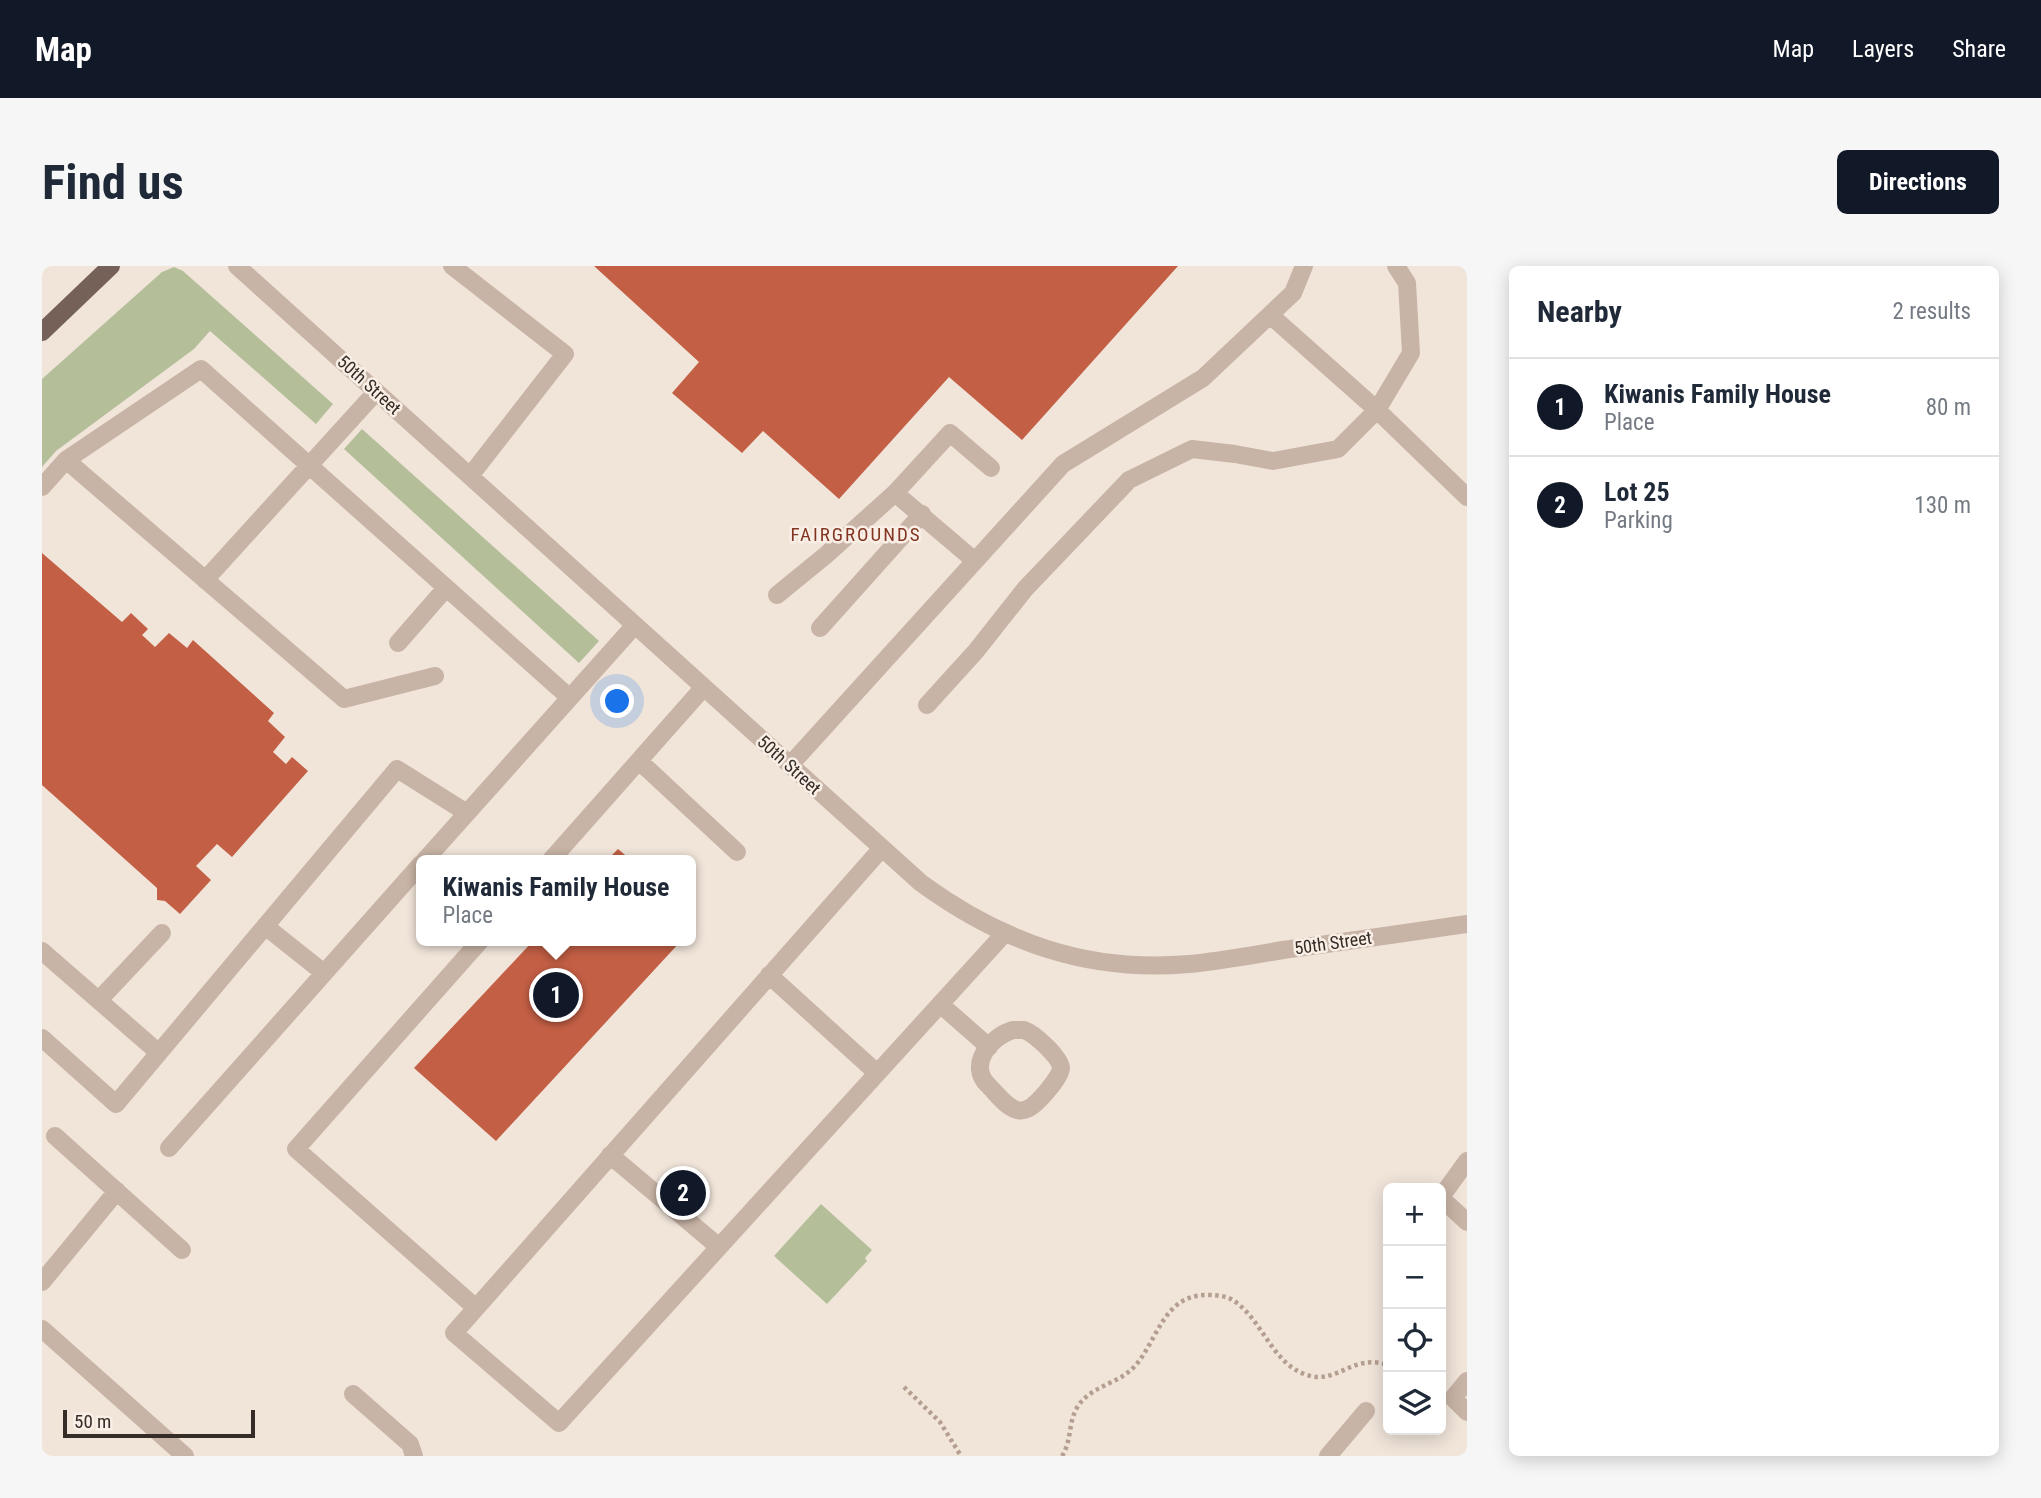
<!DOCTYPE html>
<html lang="en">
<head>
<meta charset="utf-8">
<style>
	:root { --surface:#fff; --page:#f6f6f7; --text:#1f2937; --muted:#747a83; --line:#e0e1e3; --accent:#111827 }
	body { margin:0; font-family:"Roboto Condensed",sans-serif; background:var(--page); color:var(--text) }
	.controls { position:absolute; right:21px; bottom:21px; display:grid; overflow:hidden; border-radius:10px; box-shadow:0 4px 18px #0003 }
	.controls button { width:63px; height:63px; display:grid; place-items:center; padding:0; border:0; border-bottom:2px solid var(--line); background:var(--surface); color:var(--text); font:35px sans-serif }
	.scale { position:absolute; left:21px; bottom:18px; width:192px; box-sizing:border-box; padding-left:7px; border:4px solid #352b27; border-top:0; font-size:19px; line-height:24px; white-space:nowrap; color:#352b27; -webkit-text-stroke:5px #f9efe6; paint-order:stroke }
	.you { position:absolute; left:576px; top:436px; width:24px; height:24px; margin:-18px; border:5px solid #fff; border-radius:50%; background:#1a73e8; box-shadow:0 0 0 10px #1a73e833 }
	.badge { display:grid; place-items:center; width:46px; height:46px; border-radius:50%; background:var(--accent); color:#fff; font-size:23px; font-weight:700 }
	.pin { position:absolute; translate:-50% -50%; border:4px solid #fff; box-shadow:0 2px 7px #0006 }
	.popup { position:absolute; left:374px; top:589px; width:280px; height:91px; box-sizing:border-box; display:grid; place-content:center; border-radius:10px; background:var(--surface); filter:drop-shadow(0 2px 5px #0005); font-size:23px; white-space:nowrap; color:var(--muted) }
	.popup b { font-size:26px; color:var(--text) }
	.popup::after { content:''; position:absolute; left:50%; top:100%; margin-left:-14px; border:14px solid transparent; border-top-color:var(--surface) }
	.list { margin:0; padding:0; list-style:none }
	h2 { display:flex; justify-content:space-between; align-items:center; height:91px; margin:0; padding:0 28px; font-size:30px }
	h2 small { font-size:23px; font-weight:400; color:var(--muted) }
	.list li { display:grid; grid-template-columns:46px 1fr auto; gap:21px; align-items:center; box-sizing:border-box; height:98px; padding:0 28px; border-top:2px solid var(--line) }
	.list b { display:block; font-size:26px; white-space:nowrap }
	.list p { margin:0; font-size:23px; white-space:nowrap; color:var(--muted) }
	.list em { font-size:23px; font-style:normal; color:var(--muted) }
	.icon { flex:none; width:38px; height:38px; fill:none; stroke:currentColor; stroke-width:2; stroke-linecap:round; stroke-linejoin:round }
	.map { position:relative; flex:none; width:1425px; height:1190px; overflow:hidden; border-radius:10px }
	header { display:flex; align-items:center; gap:42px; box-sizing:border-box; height:98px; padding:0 35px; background:var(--accent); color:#fff }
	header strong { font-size:33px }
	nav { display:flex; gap:38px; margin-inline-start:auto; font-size:24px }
	.intro { display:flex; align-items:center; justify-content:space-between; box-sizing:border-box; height:168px; padding:0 42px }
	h1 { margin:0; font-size:49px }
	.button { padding:18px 32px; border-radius:10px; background:var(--accent); color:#fff; font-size:24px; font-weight:700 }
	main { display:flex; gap:42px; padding:0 42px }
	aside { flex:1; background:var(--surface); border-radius:10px; box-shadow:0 4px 18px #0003 }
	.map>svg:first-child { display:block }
</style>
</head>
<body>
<header>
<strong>Map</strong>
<nav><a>Map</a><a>Layers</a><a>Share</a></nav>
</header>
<div class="intro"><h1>Find us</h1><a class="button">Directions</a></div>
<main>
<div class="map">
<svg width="1425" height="1190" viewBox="0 0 1425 1190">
	<rect width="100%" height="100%" fill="#f1e5da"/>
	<!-- green -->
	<path fill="#b4bf9a" d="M132 1 141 5 291 138 274 158 168 65 152 83 14 185 0 201V113L120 6Z
		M320 163 557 375 537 397 302 183Z
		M779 938 830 984 823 992 825 995 785 1038 732 990Z"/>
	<!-- building -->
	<path fill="#c35f45" d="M552 0H1136L980 174 907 111 797 233 721 165 700 187 630 127 657 96Z
		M0 287 80 356 89 347 106 363 100 369 113 381 127 367 145 382 151 374 232 447 226 455 243 471 231 486 244 498 250 491 266 505 190 591 175 578 154 600 169 614 138 648 123 635 115 634V622L0 519Z
		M576 583 589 594H565Z
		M491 675H639L454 875 372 802Z"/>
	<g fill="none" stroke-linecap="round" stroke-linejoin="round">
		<!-- path -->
		<path stroke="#b49e90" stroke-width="4.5" stroke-dasharray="3.5 3.5" stroke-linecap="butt" d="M862 1121 898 1156 919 1190
			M1020 1190C1030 1175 1026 1155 1036 1140 1050 1119 1077 1118 1093 1100 1116 1074 1121 1029 1165 1029 1176 1029 1187 1030 1195 1037 1222 1058 1231 1098 1265 1109 1295 1119 1311 1087 1346 1099"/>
		<!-- minor -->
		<path stroke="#c8b4a6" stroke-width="18" d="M195 0 879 617C960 676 1045 707 1147 698 1178 695 1210 689 1241 684 1302 676 1364 667 1425 658
			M410 0 523 88 428 210
			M1228 49 1335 144 1425 231
			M24 194 302 433 393 410
			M0 221 24 194 159 103 528 432
			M853 227 933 295
			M163 314 334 126
			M735 329 784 289 853 227 908 167 949 202
			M778 362 880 248
			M356 377 404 322
			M885 439 934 385 983 323 1087 214 1150 183 1193 188 1231 195 1296 183 1335 144 1369 87 1365 17 1354 0
			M597 495 695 586
			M748 499 1021 198 1161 112 1251 27 1262 0
			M840 582 412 1067 517 1157 962 668
			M383 594 593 359
			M509 594 662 421
			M223 660 282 707
			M0 685 117 787
			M727 709 835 807
			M57 734 120 667
			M898 738 947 781
			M971 764C972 764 981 764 982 764 993 768 1018 791 1019 802 1019 811 994 840 985 843 981 845 979 845 975 844 964 841 954 827 946 819 925 799 949 770 971 764Z
			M0 772 74 838 355 503 425 547
			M13 870 140 984
			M127 882 379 598
			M568 889 677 981
			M1399 931 1425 895
			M1399 932 1425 956
			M0 1016 75 925
			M434 1042 254 883 438 675
			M0 1063 143 1190
			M1425 1115 1411 1132 1425 1146
			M311 1128 368 1178 372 1190
			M1286 1190 1324 1145"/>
		<!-- major -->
		<path stroke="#766158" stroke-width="18" d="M0 66 69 0"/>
	</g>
	<g text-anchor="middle" stroke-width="5" stroke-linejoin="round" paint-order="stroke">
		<!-- street labels -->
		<g font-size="18" fill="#352b27" stroke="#f9efe6">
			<text transform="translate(327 119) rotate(42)" y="6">50th Street</text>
			<text transform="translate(747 499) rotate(42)" y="6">50th Street</text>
			<text transform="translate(1291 677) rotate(-8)" y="6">50th Street</text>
		</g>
		<!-- neighbourhood labels -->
		<g font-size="19" letter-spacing="2" fill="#823521" stroke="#f9efe6">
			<text x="814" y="275">FAIRGROUNDS</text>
		</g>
	</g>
</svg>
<div class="controls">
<button>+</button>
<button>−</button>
<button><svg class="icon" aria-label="locate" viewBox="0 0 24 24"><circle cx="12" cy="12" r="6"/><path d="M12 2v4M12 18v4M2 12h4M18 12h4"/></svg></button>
<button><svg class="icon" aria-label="layers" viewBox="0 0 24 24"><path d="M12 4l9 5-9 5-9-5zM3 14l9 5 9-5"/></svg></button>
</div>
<div class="scale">50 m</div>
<div class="you"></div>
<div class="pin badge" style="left:514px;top:729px">1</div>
<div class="popup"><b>Kiwanis Family House</b>Place</div>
<div class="pin badge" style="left:641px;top:927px">2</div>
</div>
<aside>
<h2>Nearby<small>2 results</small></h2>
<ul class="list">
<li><span class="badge">1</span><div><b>Kiwanis Family House</b><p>Place</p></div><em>80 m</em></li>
<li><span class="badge">2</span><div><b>Lot 25</b><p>Parking</p></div><em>130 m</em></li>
</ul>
</aside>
</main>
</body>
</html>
